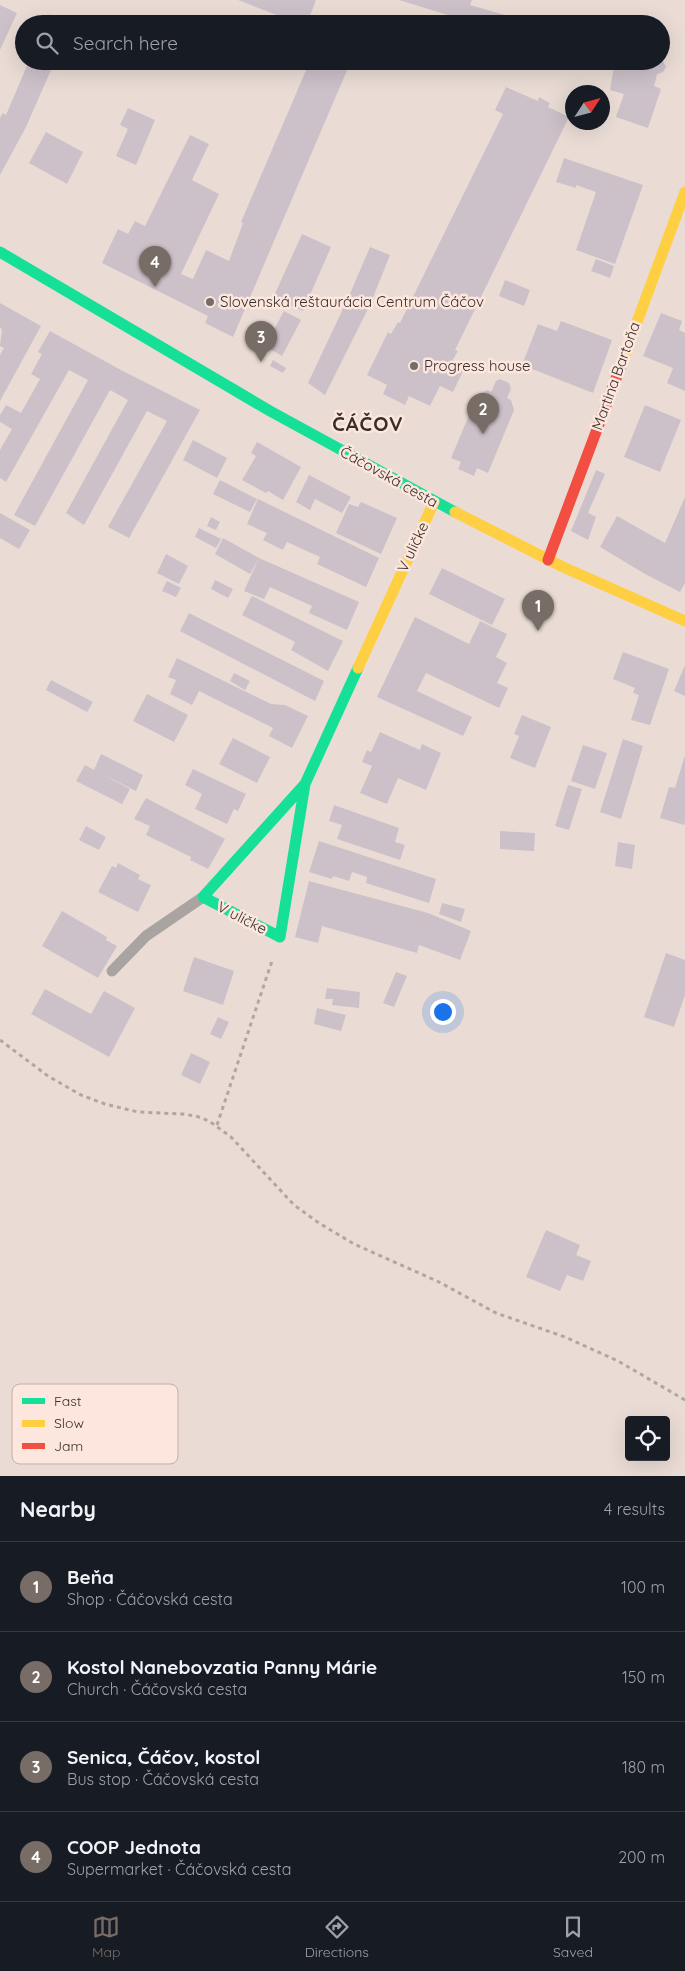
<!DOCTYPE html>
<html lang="en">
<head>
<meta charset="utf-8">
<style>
	:root { --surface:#171b24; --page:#20242c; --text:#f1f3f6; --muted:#9ea1a6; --line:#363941; --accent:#776c66 }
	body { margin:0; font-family:Quicksand,sans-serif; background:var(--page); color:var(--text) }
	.controls { position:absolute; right:15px; bottom:15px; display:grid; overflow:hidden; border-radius:5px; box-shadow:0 5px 20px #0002 }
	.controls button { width:45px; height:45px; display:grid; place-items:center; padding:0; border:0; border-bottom:1px solid var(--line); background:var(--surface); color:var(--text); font:25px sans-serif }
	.compass { position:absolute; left:565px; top:85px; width:45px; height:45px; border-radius:50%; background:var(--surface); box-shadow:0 5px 20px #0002; rotate:54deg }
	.you { position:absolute; left:442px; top:1011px; width:18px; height:18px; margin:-12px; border:4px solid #fff; border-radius:50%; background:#1a73e8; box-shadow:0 0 0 8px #1a73e833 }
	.badge { display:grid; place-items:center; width:32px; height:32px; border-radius:50%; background:var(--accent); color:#fff; font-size:16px; font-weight:700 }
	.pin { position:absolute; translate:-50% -41px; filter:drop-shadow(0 1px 2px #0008) }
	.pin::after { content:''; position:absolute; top:26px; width:18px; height:15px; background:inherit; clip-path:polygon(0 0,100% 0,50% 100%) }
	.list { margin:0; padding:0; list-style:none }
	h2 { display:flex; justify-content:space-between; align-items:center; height:65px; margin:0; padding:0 20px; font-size:21px }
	h2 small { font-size:16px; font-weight:400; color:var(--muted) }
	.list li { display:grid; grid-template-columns:32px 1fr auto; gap:15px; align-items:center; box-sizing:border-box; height:90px; padding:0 20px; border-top:1px solid var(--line) }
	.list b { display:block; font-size:19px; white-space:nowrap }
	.list p { margin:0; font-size:16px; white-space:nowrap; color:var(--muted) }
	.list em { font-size:16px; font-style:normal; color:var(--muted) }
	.icon { flex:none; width:28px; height:28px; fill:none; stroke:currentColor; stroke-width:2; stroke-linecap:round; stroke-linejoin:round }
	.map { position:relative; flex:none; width:685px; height:1476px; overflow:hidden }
	.search { position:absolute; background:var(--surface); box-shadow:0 5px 20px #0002; left:15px; right:15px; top:15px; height:55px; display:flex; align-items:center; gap:12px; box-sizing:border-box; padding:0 18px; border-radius:28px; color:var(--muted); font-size:19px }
	.sheet { height:425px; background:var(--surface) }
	nav { display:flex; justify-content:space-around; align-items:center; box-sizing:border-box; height:70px; border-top:1px solid var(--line); background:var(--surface); font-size:14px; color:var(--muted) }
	nav a { display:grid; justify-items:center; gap:2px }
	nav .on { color:var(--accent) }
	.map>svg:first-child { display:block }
</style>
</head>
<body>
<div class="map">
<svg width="685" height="1476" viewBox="0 0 685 1476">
	<rect width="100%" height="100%" fill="#eadcd5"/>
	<!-- building -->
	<path fill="#ccc1c9" d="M238 0H316L307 24H300Z
		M399 0H472L470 5 505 15 502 24H463L464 20Z
		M0 5 17 13 0 50Z
		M49 14 71 24H45Z
		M29 61H55L26 127 0 175V118L3 113 6 115Z
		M310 61H351L233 337 205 323 208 316 102 263 118 229 128 234 135 221 145 226 190 135 209 144 192 180 219 194 181 274 193 279 206 250 229 261 243 223 241 222Z
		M605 61H663L666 67 663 72 657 74 654 86 661 89 648 128 616 117 624 94 610 90 614 66 604 63Z
		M506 87 538 101 539 97 550 103 548 107 569 117 455 350 458 351 451 363 464 369 453 392 440 386 430 406 409 396 405 405 383 394 387 385 367 375 388 332 391 334 398 322 400 323 503 114 495 110Z
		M128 108 155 120 136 165 116 156 128 129 120 125Z
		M46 132 83 152 67 184 29 163Z
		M564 158 643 185 615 264 576 250 596 192 576 185V188L556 182Z
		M302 234 331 247 303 311 273 298Z
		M370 247 390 255 370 305 325 395 308 383 349 296Z
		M596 259 614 266 610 278 591 271Z
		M505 280 530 290 524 306 499 296Z
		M0 303 41 326 0 401V355L4 348 0 346 2 329 0 328Z
		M284 311 301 320 282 356 265 346Z
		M661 313 682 321 679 330 685 333V391L667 383 673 368 643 356Z
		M561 321 612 340 593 393 522 365 538 324 557 331Z
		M50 331 121 370 200 410 129 538 108 527 167 421 147 411 84 525 66 513 128 400 110 390 35 526 14 515 88 380 69 370 6 482 0 478V450L12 429 0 422V415L6 405 21 413 40 379 31 374 42 354 38 352Z
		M273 360 286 368 283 373 270 366Z
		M500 379 509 383 511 389 507 398 511 400 514 410 488 473 477 468 474 476 458 469 461 462 451 458 478 394 488 390 491 392 496 381Z
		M645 405 681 420 660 472 624 457Z
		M193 440 227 458 217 478 183 460Z
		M257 442 301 467 283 500 268 491 266 493 242 480 256 456 251 453Z
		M596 470 605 474 588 513 596 517 588 540 571 531Z
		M309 475 351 497 342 513 315 499 310 510 296 502Z
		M220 480 257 499 250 512 213 494Z
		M685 497V583L680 592 645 574 600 547 617 516 665 543Z
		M258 499 379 558 366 587 317 564 320 557 287 542 283 550 263 540 267 533 247 524Z
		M361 502 397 518 381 554 336 533 349 504 358 507Z
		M0 513 30 530 19 549 0 538Z
		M211 517 220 522 216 530 207 526Z
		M199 528 221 539 216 548 195 537Z
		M223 538 259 558 250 574 215 554Z
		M166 554 188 566 179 584 157 573Z
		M259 558 359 602 347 630 309 613 312 606 270 587 264 599 244 591Z
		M442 568 505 599 492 625 429 594Z
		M215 580 233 589 228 598 211 589Z
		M167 581 181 588 176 597 162 591Z
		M252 596 343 641 328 671 291 650 295 642 242 615Z
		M189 613 324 681 315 701 180 631Z
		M415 617 469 644 480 621 507 634 496 657 507 663 497 683 508 688 499 708 426 673 417 691 472 717 463 736 377 697Z
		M623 652 669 669 650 725 631 720 639 695 633 693 635 688 613 679Z
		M177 658 271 704 285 705 308 716 292 748 269 736 273 728 199 691 192 705 170 694 176 680 168 677Z
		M685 665V696L674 691Z
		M234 673 250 681 245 690 230 681Z
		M51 680 93 702 87 712 46 690Z
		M147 694 188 715 174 742 133 721Z
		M522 715 551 727 535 768 510 758 519 736 514 734Z
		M380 732 420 750 422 744 441 753 426 790 398 778 387 804 360 793 372 766 362 762 367 750 371 752Z
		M233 738 270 757 257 783 219 764Z
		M623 739 643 746 621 819 600 812Z
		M583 745 607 753 595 789 571 781Z
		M101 754 143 775 136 791 94 770Z
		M685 755V822L684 825 660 818 669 787 675 788Z
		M85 765 130 789 122 804 76 781Z
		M193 769 246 794 238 811 234 809 227 824 195 809 202 794 185 785Z
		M568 785 582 789 569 830 555 826Z
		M146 798 225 839 208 869 190 860 191 857 146 835 150 826 134 819Z
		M334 805 399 828 395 842 405 845 400 860 337 839 342 825 329 821Z
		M86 826 106 837 99 850 79 840Z
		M500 831 535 833 534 851 500 849Z
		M319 841 436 879 429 903 366 883 367 877 352 872 349 881 333 876 332 879 309 872Z
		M618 842 635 845 632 869 615 866Z
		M118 863 140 875 138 879 151 885 138 912 98 892 112 866 116 868Z
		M309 881 428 913 471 931 460 960 419 945 417 953 322 926 318 943 295 937Z
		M442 903 465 909 461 922 439 914Z
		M62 911 107 937 106 940 117 946 98 978 42 946Z
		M666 953 685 960V995L674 1027 644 1017Z
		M194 957 234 971 223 1005 183 991Z
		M396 972 407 976 394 1007 383 1003Z
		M327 988 360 992 359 1008 332 1005 333 999H325Z
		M45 989 91 1014 104 991 135 1008 109 1057 31 1014Z
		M317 1008 346 1015 341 1031 314 1024Z
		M218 1017 229 1022 221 1039 210 1034Z
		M191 1053 210 1062 200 1084 181 1075Z
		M546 1230 580 1245 576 1255 591 1261 583 1281 567 1275 560 1291 526 1277Z"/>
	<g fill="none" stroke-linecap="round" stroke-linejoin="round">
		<!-- path -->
		<path stroke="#aea7a4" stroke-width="3" stroke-dasharray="4 4" stroke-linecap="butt" d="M0 1040 48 1076 81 1095 105 1104 138 1112 182 1114 196 1116 209 1121 231 1137 294 1205 319 1223 354 1244 439 1282 496 1313 565 1337 618 1361 685 1400
			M217 1125 272 961"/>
		<!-- lane -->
		<path stroke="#a9a4a1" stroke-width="11" d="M112 971 146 936 203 897"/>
		<!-- fast -->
		<path stroke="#16e098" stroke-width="11" d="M0 252 270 411 455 512
			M305 784 203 897 280 937 305 784 358 668"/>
		<!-- slow -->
		<path stroke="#ffcf43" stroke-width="11" d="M620 368 685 192
			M455 512 563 567 685 621
			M358 668 434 502"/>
		<!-- jam -->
		<path stroke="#f24e42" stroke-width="11" d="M548 560 620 368"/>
	</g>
	<!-- markers -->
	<g fill="#776c66" stroke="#fce6dd" stroke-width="2">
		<circle cx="210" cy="302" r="5"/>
		<circle cx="414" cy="366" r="5"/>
	</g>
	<g text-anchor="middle" stroke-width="5" stroke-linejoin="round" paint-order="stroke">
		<!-- poi labels -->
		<g font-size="15" fill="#392f2a" stroke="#fce6dd" text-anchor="start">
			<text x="220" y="307">Slovenská reštaurácia Centrum Čáčov</text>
			<text x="424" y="371">Progress house</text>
		</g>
		<!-- street labels -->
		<g font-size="15" fill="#392f2a" stroke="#fce6dd">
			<text transform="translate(616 376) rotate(-70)" y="5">Martina Bartoňa</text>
			<text transform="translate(389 477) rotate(29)" y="5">Čáčovská cesta</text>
			<text transform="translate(413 547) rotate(-65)" y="5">V uličke</text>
			<text transform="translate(242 918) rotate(27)" y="5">V uličke</text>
		</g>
		<!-- district labels -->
		<g font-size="20" font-weight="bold" letter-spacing="1" fill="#392f2a" stroke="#fce6dd">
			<text x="368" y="431">ČÁČOV</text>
		</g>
	</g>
	<!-- legend -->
	<rect x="12" y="1384" width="166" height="80" rx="8" fill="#fce6dd" stroke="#c2afa7" stroke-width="1"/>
	<rect x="22" y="1398" width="23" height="6" fill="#16e098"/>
	<rect x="22" y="1420" width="23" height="7" fill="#ffcf43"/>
	<rect x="22" y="1443" width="23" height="6" fill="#f24e42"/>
	<g font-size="14" fill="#392f2a">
		<text x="54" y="1406">Fast</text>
		<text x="54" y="1428">Slow</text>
		<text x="54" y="1451">Jam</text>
	</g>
</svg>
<div class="controls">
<button><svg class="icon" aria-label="locate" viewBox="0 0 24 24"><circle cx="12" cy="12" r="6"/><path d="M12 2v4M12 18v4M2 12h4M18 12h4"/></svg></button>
</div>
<svg class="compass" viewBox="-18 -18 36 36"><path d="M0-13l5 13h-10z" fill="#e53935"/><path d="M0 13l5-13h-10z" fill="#9ea1a6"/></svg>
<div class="you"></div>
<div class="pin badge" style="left:538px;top:631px">1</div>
<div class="pin badge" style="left:483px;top:434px">2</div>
<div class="pin badge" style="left:261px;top:362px">3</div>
<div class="pin badge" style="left:155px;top:287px">4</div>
<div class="search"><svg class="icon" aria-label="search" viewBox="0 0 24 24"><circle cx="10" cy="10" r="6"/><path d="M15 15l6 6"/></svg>Search here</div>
</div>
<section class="sheet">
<h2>Nearby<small>4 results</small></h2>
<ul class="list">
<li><span class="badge">1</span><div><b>Beňa</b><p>Shop · Čáčovská cesta</p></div><em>100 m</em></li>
<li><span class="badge">2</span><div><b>Kostol Nanebovzatia Panny Márie</b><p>Church · Čáčovská cesta</p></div><em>150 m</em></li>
<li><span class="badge">3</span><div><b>Senica, Čáčov, kostol</b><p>Bus stop · Čáčovská cesta</p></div><em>180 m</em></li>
<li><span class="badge">4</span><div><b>COOP Jednota</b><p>Supermarket · Čáčovská cesta</p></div><em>200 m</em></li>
</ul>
</section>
<nav>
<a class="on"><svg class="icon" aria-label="map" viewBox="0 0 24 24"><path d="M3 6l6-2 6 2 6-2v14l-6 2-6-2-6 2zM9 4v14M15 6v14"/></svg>Map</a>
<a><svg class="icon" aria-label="directions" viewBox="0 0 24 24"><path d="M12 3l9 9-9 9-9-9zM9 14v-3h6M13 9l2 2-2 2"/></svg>Directions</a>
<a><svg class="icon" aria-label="saved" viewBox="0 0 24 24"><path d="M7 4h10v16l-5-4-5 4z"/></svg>Saved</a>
</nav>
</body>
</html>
